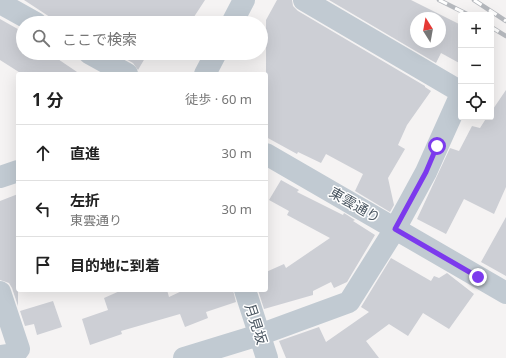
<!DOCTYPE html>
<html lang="ja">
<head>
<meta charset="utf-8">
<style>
	:root { --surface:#fff; --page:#f6f6f6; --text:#222; --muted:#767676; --line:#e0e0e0 }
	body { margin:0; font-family:"Noto Sans","Noto Sans JP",sans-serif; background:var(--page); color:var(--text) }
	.controls { position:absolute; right:12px; top:12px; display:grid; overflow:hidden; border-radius:4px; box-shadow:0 4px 16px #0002 }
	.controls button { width:36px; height:36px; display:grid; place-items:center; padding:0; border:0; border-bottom:1px solid var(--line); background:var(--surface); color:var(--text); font:20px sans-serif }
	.compass { position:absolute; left:410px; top:12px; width:36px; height:36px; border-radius:50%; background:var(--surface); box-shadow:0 4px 16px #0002; rotate:349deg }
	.stop { position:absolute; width:12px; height:12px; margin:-9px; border:3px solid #7c3aed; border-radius:50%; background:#fff }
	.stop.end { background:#7c3aed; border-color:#fff; box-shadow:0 1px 4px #0008 }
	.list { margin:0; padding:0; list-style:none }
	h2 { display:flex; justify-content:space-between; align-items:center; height:52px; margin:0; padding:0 16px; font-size:17px }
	h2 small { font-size:13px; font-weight:400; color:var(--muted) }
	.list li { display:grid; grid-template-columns:26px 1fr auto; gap:12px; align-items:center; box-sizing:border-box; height:56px; padding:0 16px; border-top:1px solid var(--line) }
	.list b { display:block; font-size:15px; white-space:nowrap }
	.list p { margin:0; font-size:13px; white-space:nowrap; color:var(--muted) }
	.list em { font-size:13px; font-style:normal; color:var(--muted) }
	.icon { flex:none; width:22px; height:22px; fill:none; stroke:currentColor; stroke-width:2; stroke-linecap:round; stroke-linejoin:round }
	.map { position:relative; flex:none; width:506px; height:358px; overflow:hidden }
	.search { position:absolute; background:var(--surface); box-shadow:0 4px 16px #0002; left:16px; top:16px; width:252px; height:44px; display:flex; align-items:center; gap:10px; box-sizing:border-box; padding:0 14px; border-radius:22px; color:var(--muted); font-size:15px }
	.panel { position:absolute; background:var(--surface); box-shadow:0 4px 16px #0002; left:16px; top:72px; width:252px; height:220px; border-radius:4px }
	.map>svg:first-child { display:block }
</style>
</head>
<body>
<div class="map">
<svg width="506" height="358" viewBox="0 0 506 358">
	<rect width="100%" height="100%" fill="#f5f3f3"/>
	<!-- building -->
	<path fill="#cdcfd5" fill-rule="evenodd" d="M24 0H205L190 23H59Z
		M277 0H292L293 6 298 11 425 86V87L431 91 407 125 398 145 405 149 388 178 394 205 390 212 355 191 363 174 326 154 321 163 298 152 297 154 266 137V20Z
		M329 0H411L461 25V64L441 53 436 63ZM416 18H440V42H416Z
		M0 19 23 32V53H49L80 74H22L0 60Z
		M125 53H148L138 70 133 63 122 57Z
		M506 90V187L494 214 464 199 446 234 417 219 450 148 459 151 472 126 480 128 487 117H491V112Z
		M281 180 299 190 297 192 343 215 344 213 355 220 353 221 375 235 347 282 334 288 331 282 313 291V295L264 309 258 290H266V272L284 264 286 268 330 238 287 215 289 211 269 200Z
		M18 194V306L12 288 9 283 0 280V201Z
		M506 217V276L481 262Z
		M391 258 431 281 434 276 439 278 447 273 474 294 449 329 423 313 408 336 389 324 366 341 379 358H286L279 341 319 327 326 342 369 312 361 307Z
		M122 290H167L169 297 184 290H233L236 302 206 312 208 318 185 327 180 314 121 331 122 334 90 345 82 319 108 310 104 298Z
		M53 301 62 327 37 335 34 324 25 326 20 311Z"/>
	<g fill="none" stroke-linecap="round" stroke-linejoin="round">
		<!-- minor -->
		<path stroke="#c1cad2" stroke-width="22" d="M304 0 461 92
			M0 3 36 23
			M232 23 244 0
			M89 53 127 74
			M205 74 216 53
			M266 154 506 293
			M0 177 18 171
			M245 290 267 358
			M0 292 19 349 15 354 0 356
			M184 358 259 335 349 302 395 229 426 172 461 94"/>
		<!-- rail casing -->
		<g stroke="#b5b8bd" stroke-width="4.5">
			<path id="rail" d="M439 0 469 15
				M474 0 506 21
				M491 27 506 36"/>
		</g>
		<!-- rail -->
		<use href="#rail" stroke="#fff" stroke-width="3" stroke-dasharray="9" stroke-linecap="butt"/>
	</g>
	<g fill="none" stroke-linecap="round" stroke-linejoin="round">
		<!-- route -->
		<path stroke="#7c3aed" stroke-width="5" d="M437 146 426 172 395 229 478 277"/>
	</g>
	<g text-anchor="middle" stroke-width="3" stroke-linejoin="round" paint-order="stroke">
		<!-- street labels -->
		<g font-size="14" fill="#4a5661" stroke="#fff">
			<text transform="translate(355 205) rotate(30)" y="5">東雲通り</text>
			<text transform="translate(256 324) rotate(72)" y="5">月見坂</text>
		</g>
	</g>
</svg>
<div class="controls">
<button>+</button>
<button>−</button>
<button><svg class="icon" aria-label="locate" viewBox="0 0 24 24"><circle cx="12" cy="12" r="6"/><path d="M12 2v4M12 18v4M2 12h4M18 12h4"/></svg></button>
</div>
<svg class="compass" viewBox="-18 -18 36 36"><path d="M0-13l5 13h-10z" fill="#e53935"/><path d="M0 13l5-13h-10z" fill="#767676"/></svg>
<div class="stop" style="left:437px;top:146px"></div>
<div class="stop end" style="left:478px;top:277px"></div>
<div class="search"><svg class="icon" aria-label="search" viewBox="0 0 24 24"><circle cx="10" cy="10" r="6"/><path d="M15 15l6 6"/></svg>ここで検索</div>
<section class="panel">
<h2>1 分<small>徒歩 · 60 m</small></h2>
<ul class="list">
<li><svg class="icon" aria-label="ahead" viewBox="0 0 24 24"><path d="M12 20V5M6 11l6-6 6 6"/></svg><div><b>直進</b></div><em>30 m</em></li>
<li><svg class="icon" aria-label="left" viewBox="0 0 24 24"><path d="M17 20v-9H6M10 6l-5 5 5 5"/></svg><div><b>左折</b><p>東雲通り</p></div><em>30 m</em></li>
<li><svg class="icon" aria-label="arrive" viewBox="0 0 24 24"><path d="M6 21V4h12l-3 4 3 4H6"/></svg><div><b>目的地に到着</b></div></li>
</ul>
</section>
</div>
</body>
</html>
